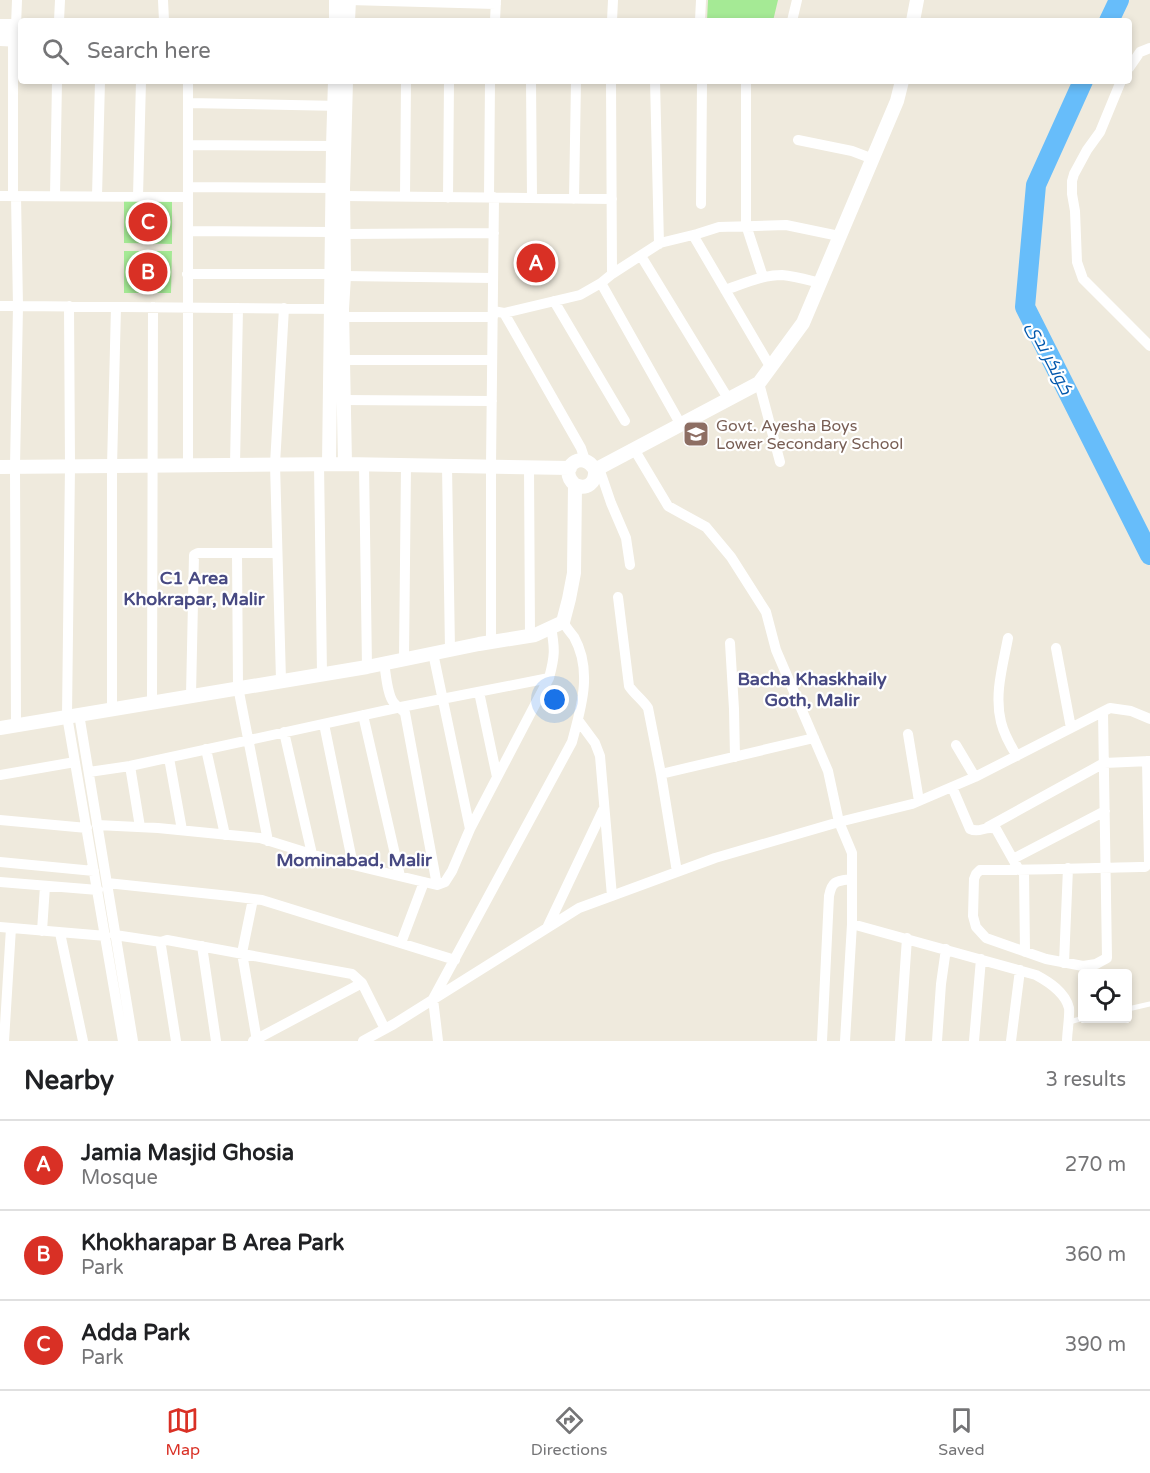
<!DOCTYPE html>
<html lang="en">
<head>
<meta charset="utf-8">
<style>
	:root { --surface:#fff; --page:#f6f6f6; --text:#202124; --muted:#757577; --line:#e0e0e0; --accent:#d93025 }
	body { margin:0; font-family:"Varela Round",Cairo,sans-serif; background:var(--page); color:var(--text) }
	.controls { position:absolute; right:18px; bottom:18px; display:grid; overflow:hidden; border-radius:6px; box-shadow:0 3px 9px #0003 }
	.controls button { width:54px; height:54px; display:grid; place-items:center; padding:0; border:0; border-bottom:2px solid var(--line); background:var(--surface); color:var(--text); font:30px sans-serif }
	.you { position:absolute; left:555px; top:700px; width:21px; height:21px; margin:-15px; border:4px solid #fff; border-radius:50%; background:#1a73e8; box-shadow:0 0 0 9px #1a73e833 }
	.badge { display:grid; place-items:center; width:39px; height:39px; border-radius:50%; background:var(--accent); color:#fff; font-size:20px; font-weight:700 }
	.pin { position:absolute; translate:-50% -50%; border:3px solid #fff; box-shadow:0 2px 6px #0006 }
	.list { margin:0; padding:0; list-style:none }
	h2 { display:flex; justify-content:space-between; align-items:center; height:78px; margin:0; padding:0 24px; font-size:26px }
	h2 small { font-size:20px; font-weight:400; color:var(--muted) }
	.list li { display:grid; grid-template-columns:39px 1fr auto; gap:18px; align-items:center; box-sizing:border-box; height:90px; padding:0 24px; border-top:2px solid var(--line) }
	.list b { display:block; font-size:22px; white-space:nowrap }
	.list p { margin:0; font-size:20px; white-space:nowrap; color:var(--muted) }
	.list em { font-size:20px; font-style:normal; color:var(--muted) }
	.icon { flex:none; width:33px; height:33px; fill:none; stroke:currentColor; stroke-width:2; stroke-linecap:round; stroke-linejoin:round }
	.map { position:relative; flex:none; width:1150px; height:1041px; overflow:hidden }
	.search { position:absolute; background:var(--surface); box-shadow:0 3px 9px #0003; left:18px; right:18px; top:18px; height:66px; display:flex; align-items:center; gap:15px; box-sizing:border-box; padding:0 21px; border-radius:6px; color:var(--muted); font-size:22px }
	.sheet { height:348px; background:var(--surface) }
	nav { display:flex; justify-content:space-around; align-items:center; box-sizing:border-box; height:84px; border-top:2px solid var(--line); background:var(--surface); font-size:16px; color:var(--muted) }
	nav a { display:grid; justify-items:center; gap:3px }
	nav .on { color:var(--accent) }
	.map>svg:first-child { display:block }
</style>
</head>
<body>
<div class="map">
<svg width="1150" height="1041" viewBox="0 0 1150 1041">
	<rect width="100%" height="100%" fill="#efeadd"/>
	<!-- green -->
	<path fill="#a5ea95" d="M708 0H778L773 21H707Z
		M124 201H172V244L124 243Z
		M124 251H172L171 293H124Z"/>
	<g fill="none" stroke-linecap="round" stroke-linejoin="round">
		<!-- river -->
		<path stroke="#67bdfa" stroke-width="20" d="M1109 21 1119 0
			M1083 81 1036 185 1025 307 1150 555"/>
		<!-- service -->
		<path stroke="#fff" stroke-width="5" d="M1128 1009 1150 1004
			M1069 1022 1084 1018"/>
		<!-- minor -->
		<path stroke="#fff" stroke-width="10" d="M163 0 164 21
			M349 0 496 4
			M59 21 60 0
			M495 21 496 0
			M612 21 613 0
			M700 21 701 0
			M792 21 797 0
			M16 26 17 0
			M1129 68 1140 52 1150 48
			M531 81 532 198
			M611 81 612 274
			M655 81 659 244
			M746 81V225L763 277
			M1121 81 1100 132 1087 150 1074 174 1072 181V194L1075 211 1077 262 1083 279 1150 346
			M188 103 341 106
			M798 140 852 151 873 159
			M188 145 333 146
			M188 187 337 188
			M0 196 188 197
			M13 196V40
			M16 196 18 306 339 309
			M55 196 57 81
			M97 196 100 81
			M138 196 141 81
			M344 196 612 199
			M405 197 406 81
			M489 197 490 81
			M448 198 449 81
			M574 199 576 81
			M701 204 702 81
			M188 231 333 232
			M344 234 494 233
			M693 235 771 368
			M641 256 729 400
			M187 274H331
			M344 276 493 278
			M601 283 681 425
			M725 290C743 284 762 275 782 275 795 276 808 280 820 283
			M554 301 625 421
			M0 306H18L15 466 16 725
			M69 306 70 466 67 716 123 1041
			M493 311 504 313 580 295 601 283 612 274 660 243 697 234 719 227 786 225 839 236
			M504 313 581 448 585 460
			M342 317H493
			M343 360H492
			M759 383 780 462
			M343 400 492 401
			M634 449 668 506 706 527 731 557 766 612 776 650 828 771 839 822 852 853V924L845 1041
			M319 464 322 674
			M364 464 367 667
			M188 465V81
			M235 465 238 308
			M447 466 450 650
			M529 467 530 635
			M599 468 611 503 626 538 630 565
			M237 553 238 687 268 841
			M618 597 629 686C634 694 642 699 648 708L661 774 677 872
			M1008 638C1003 665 994 694 1001 722 1004 734 1010 745 1017 756
			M491 642V466L494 197
			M730 643 734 709 735 757
			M1056 648 1071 728
			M433 653 470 829
			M404 659 406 465
			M384 663C386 673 387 695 394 703 397 707 402 709 405 713L437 885
			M281 680 275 464 284 308
			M479 692 497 777
			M191 695 194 555 198 553H277
			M152 702 153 307
			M112 709V466L116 307
			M1103 712C1104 794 1106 876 1107 958L1096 964 1083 966 1046 959 986 938 976 927 973 916 974 879 976 874 980 870C1034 870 1087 868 1140 867H1145L1149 863 1147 761
			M79 714 133 1041
			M363 715 400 876
			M578 720 595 743 600 756 612 896
			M324 724 353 865
			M284 732 312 854
			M908 734 919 801
			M956 745 975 777
			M206 749 225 835
			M169 758 182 830
			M130 766 140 827
			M89 772 130 766 401 707 549 678
			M661 774 814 738
			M0 775 75 762
			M952 787 970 829C980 834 985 825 996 829L1019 870
			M0 820 87 828
			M97 825 158 828 260 838 324 858 424 882 437 885 445 882 452 871 470 829 549 678C555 656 555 649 551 627
			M988 827 1104 763 1150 761
			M1013 859 1105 811
			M0 862 94 871
			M1024 871 1025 952
			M0 882 98 890
			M107 883 230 896 262 900 455 960
			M253 899 242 953 257 1041
			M852 924 1036 975C1049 982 1065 992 1069 1008 1070 1015 1067 1033 1067 1041
			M0 927 106 936
			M547 928 603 810
			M42 931 45 886
			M60 933 83 1041
			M115 935 161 942
			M401 943 424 882
			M202 946 216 1041
			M1064 963 1068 868
			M4 1041 11 928
			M176 1041 161 946V942L167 940 352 974 362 983 385 1029
			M253 1041 362 983
			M363 1041 394 1024 579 908 715 858 839 822 912 804 975 777 1110 708 1131 711 1150 719
			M438 1041 433 999 572 742C581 708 593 671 574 637 570 632 566 627 563 622
			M822 1041 829 896C832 880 837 881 852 879
			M900 1041 907 938
			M937 1041 941 984 946 949
			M974 1041 981 959
			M1011 1041 1020 970"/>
		<!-- tertiary -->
		<path stroke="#fff" stroke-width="14" d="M336 21V0
			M348 21 349 0
			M913 21 917 0
			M0 26H21
			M0 39 21 40
			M329 464 333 146 335 81
			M345 464 342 309 344 276 343 189 346 81
			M0 467 345 464 570 468
			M595 470 759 383 803 323 897 101 902 81
			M0 728 367 667 479 644 535 635 563 622 569 599 574 573 575 485C556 468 583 448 595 470 596 483 587 490 575 485"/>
	</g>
	<!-- icons -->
	<defs>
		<g id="university-square" transform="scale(1.35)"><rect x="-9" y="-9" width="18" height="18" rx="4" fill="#8d6e63" stroke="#fff"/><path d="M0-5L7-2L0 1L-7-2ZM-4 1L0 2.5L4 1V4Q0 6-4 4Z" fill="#fff"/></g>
	</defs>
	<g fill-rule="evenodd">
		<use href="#university-square" x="696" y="434"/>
	</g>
	<g text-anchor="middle" stroke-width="4.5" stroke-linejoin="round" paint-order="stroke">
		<!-- education labels -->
		<g font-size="16" fill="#785e54" stroke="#fff" text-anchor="start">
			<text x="716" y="431">Govt. Ayesha Boys<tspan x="716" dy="18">Lower Secondary School</tspan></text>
		</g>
		<!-- water labels -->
		<g font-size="18" font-style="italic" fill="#0057ac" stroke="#fff">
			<text transform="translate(1050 358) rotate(63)" y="6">کونکر ندی</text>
		</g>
		<!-- neighbourhood labels -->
		<g font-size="18" font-weight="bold" fill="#474982" stroke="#fff">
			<text x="194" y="584">C1 Area<tspan x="194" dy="21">Khokrapar, Malir</tspan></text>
			<text x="812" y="685">Bacha Khaskhaily<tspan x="812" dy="21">Goth, Malir</tspan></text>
			<text x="354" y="866">Mominabad, Malir</text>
		</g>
	</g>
</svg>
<div class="controls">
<button><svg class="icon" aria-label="locate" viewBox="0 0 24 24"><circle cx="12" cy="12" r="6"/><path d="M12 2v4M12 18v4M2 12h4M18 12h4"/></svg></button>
</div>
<div class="you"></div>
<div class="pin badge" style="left:536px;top:263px">A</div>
<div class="pin badge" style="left:148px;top:272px">B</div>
<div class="pin badge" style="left:148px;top:222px">C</div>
<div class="search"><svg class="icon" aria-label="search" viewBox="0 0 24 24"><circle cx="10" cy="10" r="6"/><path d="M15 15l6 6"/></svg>Search here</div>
</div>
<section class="sheet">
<h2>Nearby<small>3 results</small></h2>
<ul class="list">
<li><span class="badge">A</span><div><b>Jamia Masjid Ghosia</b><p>Mosque</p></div><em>270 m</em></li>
<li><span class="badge">B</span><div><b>Khokharapar B Area Park</b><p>Park</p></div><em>360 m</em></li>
<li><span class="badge">C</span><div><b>Adda Park</b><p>Park</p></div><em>390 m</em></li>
</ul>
</section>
<nav>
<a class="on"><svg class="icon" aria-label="map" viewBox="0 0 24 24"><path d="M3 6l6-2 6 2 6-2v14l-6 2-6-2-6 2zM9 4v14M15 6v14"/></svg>Map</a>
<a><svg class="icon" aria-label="directions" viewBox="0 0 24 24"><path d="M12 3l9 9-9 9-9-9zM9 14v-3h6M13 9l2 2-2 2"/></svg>Directions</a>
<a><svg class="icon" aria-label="saved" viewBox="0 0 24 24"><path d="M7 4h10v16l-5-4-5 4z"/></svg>Saved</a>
</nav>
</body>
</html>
